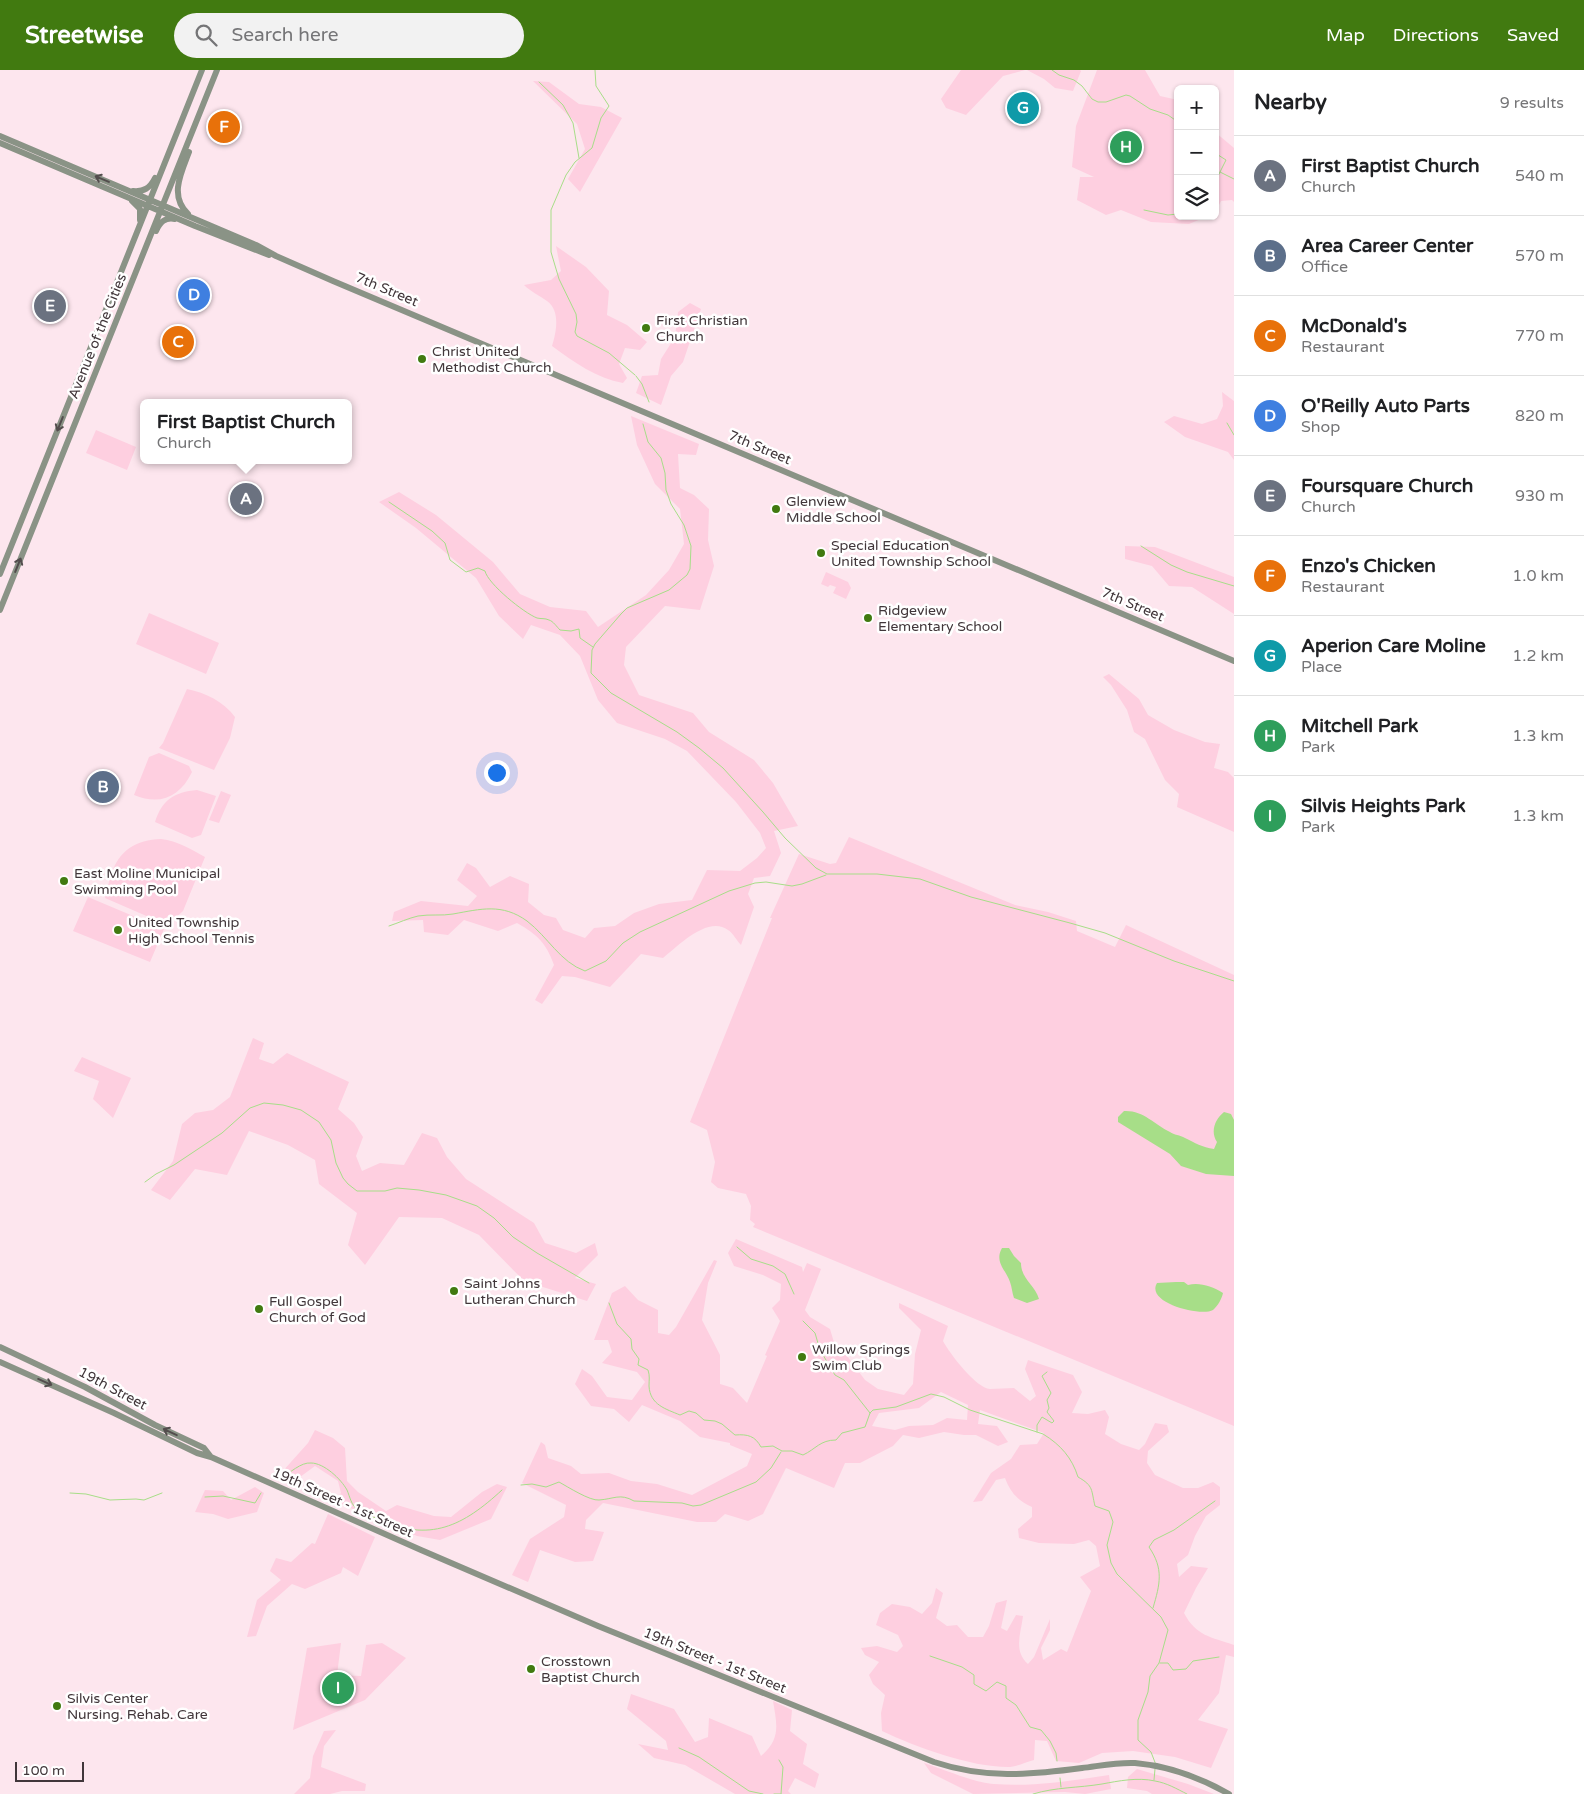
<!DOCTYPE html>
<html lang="en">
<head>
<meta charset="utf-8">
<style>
	:root { --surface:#fff; --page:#f2f2f2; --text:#202124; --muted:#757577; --line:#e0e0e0; --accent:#417a10 }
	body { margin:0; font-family:"Varela Round",sans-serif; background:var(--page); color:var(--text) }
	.controls { position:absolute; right:15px; top:15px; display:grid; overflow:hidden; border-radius:8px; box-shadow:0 1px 4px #0004 }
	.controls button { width:45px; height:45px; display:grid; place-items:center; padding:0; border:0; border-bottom:1px solid var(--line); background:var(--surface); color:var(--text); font:25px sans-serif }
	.scale { position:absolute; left:15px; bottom:12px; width:69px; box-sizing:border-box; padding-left:5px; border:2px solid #41363a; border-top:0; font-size:14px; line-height:18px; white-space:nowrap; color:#41363a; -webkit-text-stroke:4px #fff; paint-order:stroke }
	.you { position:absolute; left:496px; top:702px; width:18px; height:18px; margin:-12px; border:4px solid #fff; border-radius:50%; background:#1a73e8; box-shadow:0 0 0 8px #1a73e833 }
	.badge { display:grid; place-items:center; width:32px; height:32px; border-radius:50%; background:var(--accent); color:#fff; font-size:16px; font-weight:700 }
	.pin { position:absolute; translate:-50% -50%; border:2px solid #fff; box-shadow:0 1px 5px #0006 }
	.popup { position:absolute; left:140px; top:329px; width:212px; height:65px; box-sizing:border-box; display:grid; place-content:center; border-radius:8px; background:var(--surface); filter:drop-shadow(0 1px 4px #0005); font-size:16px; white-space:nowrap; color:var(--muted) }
	.popup b { font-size:19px; color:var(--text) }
	.popup::after { content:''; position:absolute; left:50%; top:100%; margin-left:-10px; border:10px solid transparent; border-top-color:var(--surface) }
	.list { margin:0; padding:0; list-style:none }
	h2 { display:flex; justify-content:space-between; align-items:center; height:65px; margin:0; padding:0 20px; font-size:21px }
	h2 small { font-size:16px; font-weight:400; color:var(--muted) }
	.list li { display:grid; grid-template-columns:32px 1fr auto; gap:15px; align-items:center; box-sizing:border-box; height:80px; padding:0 20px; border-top:1px solid var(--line) }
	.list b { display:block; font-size:19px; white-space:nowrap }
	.list p { margin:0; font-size:16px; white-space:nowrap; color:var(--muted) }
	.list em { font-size:16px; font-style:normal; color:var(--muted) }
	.icon { flex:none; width:28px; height:28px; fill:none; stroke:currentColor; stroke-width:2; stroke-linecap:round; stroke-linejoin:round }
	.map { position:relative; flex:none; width:1234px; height:1724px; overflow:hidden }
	header { display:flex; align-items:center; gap:30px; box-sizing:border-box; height:70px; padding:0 25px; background:var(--accent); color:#fff }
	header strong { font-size:24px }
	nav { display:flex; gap:28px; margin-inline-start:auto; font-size:18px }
	.search { width:350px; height:45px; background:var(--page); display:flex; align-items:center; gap:12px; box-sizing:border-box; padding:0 18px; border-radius:28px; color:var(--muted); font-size:19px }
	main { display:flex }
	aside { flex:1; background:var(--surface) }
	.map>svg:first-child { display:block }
</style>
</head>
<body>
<header>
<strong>Streetwise</strong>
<div class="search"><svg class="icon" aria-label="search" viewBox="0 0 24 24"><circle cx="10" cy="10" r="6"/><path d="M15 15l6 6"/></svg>Search here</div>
<nav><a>Map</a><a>Directions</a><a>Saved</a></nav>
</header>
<main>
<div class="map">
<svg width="1234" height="1724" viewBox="0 0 1234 1724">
	<rect width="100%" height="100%" fill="#fde6ee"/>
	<!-- green -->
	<path fill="#fecfe0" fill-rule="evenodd" d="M961 0H1025L1003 6 966 45 946 38 941 29Z
		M1027 0H1080L1081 1 1073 21 1055 18 1044 9Z
		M1097 0H1145L1160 26 1178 30V146H1208L1189 154 1151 152 1121 140 1106 145 1077 130 1080 107H1094L1072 97 1076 56Z
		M533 11 549 12 579 34 601 37 622 48 580 122 568 109 585 79 577 54Z
		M1215 62 1234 78V132L1232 130 1221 131 1215 143Z
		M556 176 586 197 609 221 607 245 627 255 647 272 640 280 625 278 619 294 627 308 623 313C596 308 575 293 552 276 556 263 561 241 547 231 539 225 531 222 524 215L551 210 561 201Z
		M690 233 701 239 683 292 671 306 661 335 636 323 642 306 658 305 661 289 675 267 678 242Z
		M1222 322 1234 331V390L1228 382 1185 367 1164 352 1174 346 1202 354 1217 349 1223 336Z
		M631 346 699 374 696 385 678 384 680 418 694 425 709 439 708 470 714 496 700 540 665 536 626 577 624 595 639 625 693 643 709 662 754 690 773 713 798 756 774 761 781 783 770 806 754 808 748 824 754 837 741 875C737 871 733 863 728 860 708 845 678 876 663 888L641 884 610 917 575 907 562 906 542 934 535 930 554 895C546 873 538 865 517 853L498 861 464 850 448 865 424 862 423 850 392 851 394 842 421 831 468 836 477 826 457 810 467 793 476 798 490 817 510 806 529 814 528 832 544 845 556 848 563 860 585 868 594 858 615 856 634 843 659 834 692 830 707 800 740 801 757 788 766 778 760 763 736 732 687 681 665 669 617 653 598 630 580 586 560 565 531 555 523 569 499 546 476 508 416 458 379 432 399 422 436 445 493 492 520 524 550 537 586 541 598 557 646 525 669 500 684 474 680 439 655 414 637 375Z
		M96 360 136 377 127 400 86 383Z
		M1125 476 1155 477 1234 507V544L1192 517 1169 516 1152 496 1125 489Z
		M826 502 848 512 851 518 846 529 833 523 836 517 830 515 828 517 821 514Z
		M149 543 219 573 206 604 136 574Z
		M1109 604 1139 629 1148 645 1174 660 1205 672 1220 674 1214 698 1228 702 1234 708V762L1177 737 1179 724 1165 710 1145 669 1134 662 1127 640 1111 615 1103 607Z
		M187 619C206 623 223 631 235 647L230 668 214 700 159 678 163 673Z
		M159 683 189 696 192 702C180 727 160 736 134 725L149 687Z
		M197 720 216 726 201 765 192 768 155 752C162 730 174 722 197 720Z
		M221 721 231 725 219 753 209 750Z
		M849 767 1015 835 1048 842 1076 851 1077 861 1115 877 1126 855 1234 905V1356L753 1157 755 1154 750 1150 751 1136 746 1124 718 1118 711 1112 715 1092 707 1060 690 1052 772 848H770L799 784 830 794 836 793Z
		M161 769C178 771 190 779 205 787L183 841 171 852 158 851 105 828C108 820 108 813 111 805 119 780 136 770 161 769Z
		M88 827 164 859 150 892 73 861Z
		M253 968 264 973 259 989 273 994 287 983 349 1012 338 1039 354 1053 363 1067 356 1086 362 1101 380 1093 404 1095 422 1063 437 1068 447 1087 466 1109 534 1153 545 1173 576 1183 595 1173 598 1185 575 1208 596 1214 587 1231 524 1211 479 1165 442 1148 399 1147 365 1195 348 1175 357 1143 319 1114 315 1090 288 1075 249 1061 227 1105 195 1099 170 1130 151 1120 173 1091 182 1054 195 1043 213 1040 230 1027Z
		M82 987 131 1008 113 1048 93 1029 99 1011 74 1001Z
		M736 1169 802 1197 803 1202 807 1193 821 1199 805 1240 810 1247 830 1259 836 1279 847 1286 865 1310 878 1319 904 1325 913 1314 915 1284 921 1260 899 1238V1233L948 1256 943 1271C950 1284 976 1318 990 1319 998 1319 1006 1318 1014 1318L1030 1331 1036 1326 1025 1299 1028 1290 1073 1305 1082 1322 1072 1343 1088 1344 1105 1340 1109 1347 1105 1364 1121 1374 1139 1380 1145 1374 1155 1353 1167 1355 1169 1362 1148 1381 1147 1393 1155 1405 1183 1418H1198L1213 1412 1220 1417V1435L1206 1446 1195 1466 1188 1485 1177 1494 1179 1507 1191 1496 1208 1498 1196 1518 1184 1543C1196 1566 1211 1567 1234 1575V1587L1226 1585 1219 1623 1198 1650 1228 1659 1211 1698 1175 1687 1133 1681 1102 1683 1079 1693 1056 1691 1047 1671 1035 1670 1034 1690C1026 1692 1016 1697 1008 1697 970 1697 916 1677 882 1661L881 1643 885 1625 873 1614 869 1605 879 1592 865 1585 861 1578 877 1576 897 1582 903 1576 898 1565 876 1555 880 1543 892 1534 910 1537 922 1544 932 1533 936 1518 943 1523 936 1548 947 1556 957 1555 968 1567H983L989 1556 996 1533 1007 1530 1001 1558 1007 1561 1016 1545 1023 1546C1021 1563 1013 1581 1028 1594L1034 1587 1050 1549V1560L1041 1578 1043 1590 1061 1579 1067 1582 1091 1521 1080 1507 1100 1496 1096 1476 1089 1470 1074 1474 1039 1473 1019 1468 1018 1459 1032 1447V1437C1018 1431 1010 1422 1005 1408L996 1410 982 1431 973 1432 991 1403 1011 1389 1020 1375 1037 1374 1044 1363 980 1340 978 1354 997 1356 1008 1372 998 1376 976 1365H964L944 1362 919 1368 903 1365 893 1376 860 1393H845L834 1418 786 1398 763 1444 748 1451 725 1444 716 1452H697L603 1433 586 1450 585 1459 604 1462 593 1491 575 1492 540 1480 528 1512 512 1505 530 1469 564 1447 566 1435 522 1413 541 1372 545 1375 548 1388 571 1396 581 1404 609 1403 631 1411 657 1414 692 1425 747 1396 752 1384 730 1375V1373L700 1367 680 1351 642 1335 629 1352 614 1339 591 1336 575 1314 582 1299 592 1306 607 1327 632 1330 645 1312 637 1302 602 1293 612 1282 608 1270H594L612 1223 625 1216 638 1230 658 1240V1263L669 1265 676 1257 714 1190 717 1191 708 1213 702 1250 720 1285V1314L733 1318 747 1333 767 1286 765 1285 780 1251 772 1238 780 1230 781 1214 763 1205 734 1196 728 1183ZM941 1322 968 1335 967 1350 947 1348 933 1355 909 1356 895 1360 872 1356 879 1343 919 1338Z
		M315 1360 333 1368 345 1378 347 1411 358 1422 386 1441 397 1435 434 1446 451 1447 482 1422 497 1414 507 1417 491 1449 440 1470 417 1466 334 1431 341 1423 338 1411 315 1396 300 1407 282 1402 308 1373Z
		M255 1417 264 1423 257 1442 228 1449 213 1444 195 1442 205 1420 223 1421 231 1430Z
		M328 1444 375 1467 358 1506 343 1497 341 1503 305 1519 292 1514 267 1536 256 1566 247 1567 257 1530 281 1510 270 1501 276 1488 291 1492 312 1473 315 1474Z
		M341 1573 337 1605 361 1606 366 1575 382 1573 406 1588 365 1630 293 1660 307 1578Z
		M631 1624 674 1639 695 1672 708 1667 709 1648 752 1666 761 1686C781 1669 777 1655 773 1631L792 1640 790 1661 807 1674 803 1694 819 1704 815 1718 795 1708 788 1721 791 1724H735L685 1695 654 1688 638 1674 668 1680 666 1671 627 1639Z
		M336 1660 324 1676 321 1697 366 1714 365 1721H342L330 1724H294L310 1708 313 1686 324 1661Z
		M924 1693C943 1699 975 1713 994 1714 1032 1717 1071 1711 1109 1705L1111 1719 1085 1724 1065 1722 973 1724 931 1703Z
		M1137 1699 1188 1714 1214 1724H1152L1147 1721 1127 1718 1128 1707Z"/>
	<!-- water -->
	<path fill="#a7de88" d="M1124 1041C1143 1040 1154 1054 1170 1062 1174 1065 1180 1065 1185 1068 1195 1073 1202 1077 1214 1079L1217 1072C1210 1062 1215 1049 1224 1042L1231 1044 1234 1050V1106L1206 1104 1181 1096 1170 1084 1118 1052V1047Z
		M1002 1178H1009L1014 1186 1021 1193C1021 1209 1035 1215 1039 1229L1027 1233 1014 1228C1012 1223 1012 1217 1010 1212 1006 1200 994 1192 1002 1178Z
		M1176 1212H1184L1188 1215C1199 1212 1212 1216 1223 1223 1222 1228 1218 1236 1213 1240 1201 1247 1145 1233 1157 1213Z"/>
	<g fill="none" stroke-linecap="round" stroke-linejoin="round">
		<!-- stream -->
		<path stroke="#a7de88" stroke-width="1" d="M595 0 596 16 609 36 601 48 592 78 575 92 566 105 551 140V182L559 209 576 244 577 252 575 262 577 266 609 283 635 305
			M1052 0 1059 5 1074 10 1082 16 1092 29 1098 32H1106L1126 25 1130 26 1150 39 1168 45 1178 52
			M539 12 563 35 573 53 579 88
			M1215 83 1226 90 1220 102 1234 109
			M1215 112 1220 102
			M1144 140 1168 145 1178 144
			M636 306 642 314 649 332
			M1227 353 1234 365
			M643 354 648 372 661 388 665 403 666 420 671 434 684 455 691 476 690 499 687 505 669 520 627 538 621 544 595 574 592 580 591 603 611 623 677 662 699 678 723 698 763 742 785 768 816 798 827 804H877L920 809 971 827 1070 853 1105 863 1174 891 1234 911
			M389 432 432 461 445 473 450 490 466 502 478 498 485 501C488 514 524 543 537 548 541 549 545 548 549 550 553 551 557 557 560 560L571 561 579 559 580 568 593 577
			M1141 476 1171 495 1187 502 1234 516
			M389 856C398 853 409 848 418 846 430 844 442 846 453 844 481 839 502 833 527 851 548 867 560 892 585 901L606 891 623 873 640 862 729 821 755 813 766 812 792 816 802 814 826 805
			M145 1112 156 1104 174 1095 222 1063 250 1038 264 1033 283 1035 301 1040 319 1052 331 1070 336 1093 343 1108 348 1114 357 1121H385L397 1118 419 1120 446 1125 477 1136 494 1148 513 1167 537 1183 589 1213
			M737 1177 751 1189 773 1196 785 1204 794 1224
			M609 1233 617 1254 631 1269 632 1279 639 1289 638 1295 648 1300C650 1306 649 1310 649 1316 650 1335 666 1339 680 1345L689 1341 696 1343 704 1350 715 1351 722 1354 735 1365C748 1364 755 1366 761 1377L773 1376 782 1381H792L803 1385C816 1379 820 1370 836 1370L842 1363 865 1357 870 1343 873 1340 896 1337 931 1324 944 1327 970 1340 1043 1364C1061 1375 1072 1388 1078 1407 1094 1416 1091 1420 1095 1436L1109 1441 1113 1452 1107 1475 1111 1493 1117 1504 1161 1547 1168 1560 1159 1593 1150 1606 1148 1622 1138 1650V1670L1151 1682 1156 1695
			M803 1251 815 1263 820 1280 835 1305 844 1310 870 1343
			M1037 1362V1355L1042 1347 1052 1353 1054 1351 1047 1342 1049 1338 1047 1330 1051 1323 1042 1306 1047 1302
			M281 1408C290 1403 301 1392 311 1393 324 1393 341 1409 347 1420 350 1427 351 1435 358 1440 363 1444 372 1446 378 1449 430 1473 463 1456 502 1420
			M521 1415 532 1414 546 1417 559 1412C568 1417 590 1431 599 1430 614 1429 620 1423 634 1431L682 1433 693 1436 701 1435 756 1412 771 1398 781 1382
			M70 1423 86 1424 110 1430 136 1429 144 1430 162 1423
			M205 1427 223 1426 255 1433 261 1423
			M1153 1538C1160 1514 1164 1499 1149 1477L1154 1470 1174 1460 1215 1431
			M930 1586 962 1597 974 1605V1614L986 1621 997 1612 1006 1616V1628L1016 1635 1030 1657 1041 1660 1050 1671 1056 1683 1057 1691
			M1160 1593H1168L1173 1600 1186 1599 1193 1591 1219 1587
			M679 1678 699 1687 749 1721 763 1724
			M779 1690 783 1697 781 1724
			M1060 1708 1061 1717
			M1154 1710 1155 1699
			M774 1724H781
			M1033 1724C1056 1717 1078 1718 1102 1714 1118 1711 1138 1707 1155 1711 1167 1713 1177 1719 1187 1724"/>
		<!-- secondary -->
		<path stroke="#8a9386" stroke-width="6" d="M0 66 256 175 276 186 333 211 1234 591
			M0 73 195 156 269 185
			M133 121C144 122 150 118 155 108
			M132 131 140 139V150
			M188 144C169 126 181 103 189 82
			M156 161C160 152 165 147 175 149
			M0 504 202 0
			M0 540 217 0
			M0 1277 85 1317 155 1355 204 1378 211 1387
			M0 1292 114 1343 197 1383 211 1387 421 1480 598 1556 934 1692C985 1709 1029 1705 1082 1698 1099 1696 1118 1692 1135 1693 1168 1696 1201 1708 1229 1724"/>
	</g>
	<!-- one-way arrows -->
	<defs><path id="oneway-shaft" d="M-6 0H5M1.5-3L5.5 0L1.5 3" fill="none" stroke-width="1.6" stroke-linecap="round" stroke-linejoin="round" transform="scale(1.25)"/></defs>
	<g stroke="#534d4d">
		<use href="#oneway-shaft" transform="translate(102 109) rotate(-157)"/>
		<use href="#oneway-shaft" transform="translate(60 354) rotate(112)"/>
		<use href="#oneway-shaft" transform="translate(18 495) rotate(-68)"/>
		<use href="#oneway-shaft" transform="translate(45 1312) rotate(24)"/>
		<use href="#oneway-shaft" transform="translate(170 1362) rotate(-155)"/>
	</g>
	<!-- markers -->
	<g fill="#417a10" stroke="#fff" stroke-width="2">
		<circle cx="646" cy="258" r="5"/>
		<circle cx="422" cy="289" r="5"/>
		<circle cx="776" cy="439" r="5"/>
		<circle cx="821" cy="483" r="5"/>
		<circle cx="868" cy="548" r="5"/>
		<circle cx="64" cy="811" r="5"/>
		<circle cx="118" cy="860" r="5"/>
		<circle cx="454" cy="1221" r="5"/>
		<circle cx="259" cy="1239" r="5"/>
		<circle cx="802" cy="1287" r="5"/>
		<circle cx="531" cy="1599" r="5"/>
		<circle cx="57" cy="1636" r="5"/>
	</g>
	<g text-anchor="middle" stroke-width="5" stroke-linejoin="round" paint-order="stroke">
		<!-- street labels -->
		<g font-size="14" fill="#41363a" stroke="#fff">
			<text transform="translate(387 219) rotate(23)" y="5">7th Street</text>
			<text transform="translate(97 266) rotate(-68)" y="5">Avenue of the Cities</text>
			<text transform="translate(760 377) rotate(23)" y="5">7th Street</text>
			<text transform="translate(1133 534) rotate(23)" y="5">7th Street</text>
			<text transform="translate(113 1318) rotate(28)" y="5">19th Street</text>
			<text transform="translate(343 1432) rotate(24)" y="5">19th Street - 1st Street</text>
			<text transform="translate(715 1590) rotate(22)" y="5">19th Street - 1st Street</text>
		</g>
		<!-- poi labels -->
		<g font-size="14" fill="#41363a" stroke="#fff" text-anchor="start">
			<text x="656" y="255">First Christian<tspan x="656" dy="16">Church</tspan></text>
			<text x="432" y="286">Christ United<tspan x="432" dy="16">Methodist Church</tspan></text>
			<text x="786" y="436">Glenview<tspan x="786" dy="16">Middle School</tspan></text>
			<text x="831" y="480">Special Education<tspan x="831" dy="16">United Township School</tspan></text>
			<text x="878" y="545">Ridgeview<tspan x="878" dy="16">Elementary School</tspan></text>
			<text x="74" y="808">East Moline Municipal<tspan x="74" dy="16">Swimming Pool</tspan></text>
			<text x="128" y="857">United Township<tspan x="128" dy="16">High School Tennis</tspan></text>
			<text x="464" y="1218">Saint Johns<tspan x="464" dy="16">Lutheran Church</tspan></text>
			<text x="269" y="1236">Full Gospel<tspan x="269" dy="16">Church of God</tspan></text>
			<text x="812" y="1284">Willow Springs<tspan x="812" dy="16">Swim Club</tspan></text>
			<text x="541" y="1596">Crosstown<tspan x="541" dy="16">Baptist Church</tspan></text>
			<text x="67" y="1633">Silvis Center<tspan x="67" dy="16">Nursing. Rehab. Care</tspan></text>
		</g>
	</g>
</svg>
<div class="controls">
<button>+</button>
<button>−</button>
<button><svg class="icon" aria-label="layers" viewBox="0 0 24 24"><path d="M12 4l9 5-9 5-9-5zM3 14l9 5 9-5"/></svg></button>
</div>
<div class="scale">100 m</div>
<div class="you"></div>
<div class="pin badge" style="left:246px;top:429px;background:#6b7280">A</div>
<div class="popup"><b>First Baptist Church</b>Church</div>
<div class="pin badge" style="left:103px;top:717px;background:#5c6f8a">B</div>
<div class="pin badge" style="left:178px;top:272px;background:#e8710a">C</div>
<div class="pin badge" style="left:194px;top:225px;background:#3f7fe0">D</div>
<div class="pin badge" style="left:50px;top:236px;background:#6b7280">E</div>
<div class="pin badge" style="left:224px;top:57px;background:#e8710a">F</div>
<div class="pin badge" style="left:1023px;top:38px;background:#0f9aa8">G</div>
<div class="pin badge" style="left:1126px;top:77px;background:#2e9e5b">H</div>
<div class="pin badge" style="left:338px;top:1618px;background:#2e9e5b">I</div>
</div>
<aside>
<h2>Nearby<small>9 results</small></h2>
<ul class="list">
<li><span class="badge" style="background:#6b7280">A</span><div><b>First Baptist Church</b><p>Church</p></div><em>540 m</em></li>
<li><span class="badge" style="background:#5c6f8a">B</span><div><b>Area Career Center</b><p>Office</p></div><em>570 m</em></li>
<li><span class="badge" style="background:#e8710a">C</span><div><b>McDonald's</b><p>Restaurant</p></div><em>770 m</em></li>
<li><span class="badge" style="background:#3f7fe0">D</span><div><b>O'Reilly Auto Parts</b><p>Shop</p></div><em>820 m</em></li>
<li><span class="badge" style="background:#6b7280">E</span><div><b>Foursquare Church</b><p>Church</p></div><em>930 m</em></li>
<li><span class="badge" style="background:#e8710a">F</span><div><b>Enzo's Chicken</b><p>Restaurant</p></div><em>1.0 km</em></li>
<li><span class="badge" style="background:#0f9aa8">G</span><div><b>Aperion Care Moline</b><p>Place</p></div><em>1.2 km</em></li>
<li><span class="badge" style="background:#2e9e5b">H</span><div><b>Mitchell Park</b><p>Park</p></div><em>1.3 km</em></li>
<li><span class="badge" style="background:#2e9e5b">I</span><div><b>Silvis Heights Park</b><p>Park</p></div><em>1.3 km</em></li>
</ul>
</aside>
</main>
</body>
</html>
